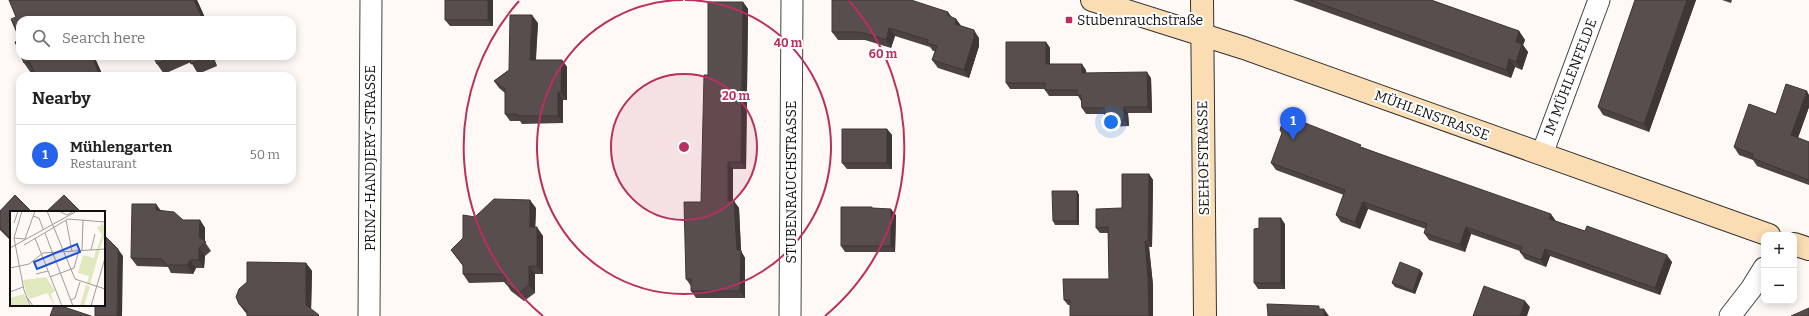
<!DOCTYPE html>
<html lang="en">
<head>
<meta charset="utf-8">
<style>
	:root { --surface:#fff; --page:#f6f6f6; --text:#222; --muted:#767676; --line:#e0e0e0; --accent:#2563eb }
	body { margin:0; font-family:Bitter,serif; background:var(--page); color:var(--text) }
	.controls { position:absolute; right:12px; bottom:12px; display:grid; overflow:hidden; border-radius:8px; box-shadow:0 2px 10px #0003 }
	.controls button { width:36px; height:36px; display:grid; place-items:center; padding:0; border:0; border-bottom:1px solid var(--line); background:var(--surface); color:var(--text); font:20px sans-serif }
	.you { position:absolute; left:1111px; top:122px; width:14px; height:14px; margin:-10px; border:3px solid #fff; border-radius:50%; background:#1a73e8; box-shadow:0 0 0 6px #1a73e833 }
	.badge { display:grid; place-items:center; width:26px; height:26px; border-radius:50%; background:var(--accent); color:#fff; font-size:13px; font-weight:700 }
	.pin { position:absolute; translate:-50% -33px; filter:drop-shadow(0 1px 2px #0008) }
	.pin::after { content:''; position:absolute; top:21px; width:14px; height:12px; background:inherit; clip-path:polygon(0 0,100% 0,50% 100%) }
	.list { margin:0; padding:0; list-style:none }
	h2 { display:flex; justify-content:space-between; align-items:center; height:52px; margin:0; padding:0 16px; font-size:17px }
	h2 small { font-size:13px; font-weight:400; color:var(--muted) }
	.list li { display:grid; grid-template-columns:26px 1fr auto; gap:12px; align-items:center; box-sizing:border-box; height:60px; padding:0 16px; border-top:1px solid var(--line) }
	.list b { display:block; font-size:15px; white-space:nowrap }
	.list p { margin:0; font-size:13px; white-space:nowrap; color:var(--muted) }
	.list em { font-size:13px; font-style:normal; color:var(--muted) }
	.icon { flex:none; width:22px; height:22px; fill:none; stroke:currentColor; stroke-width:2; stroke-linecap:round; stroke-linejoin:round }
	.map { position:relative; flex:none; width:1809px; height:316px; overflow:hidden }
	.search { position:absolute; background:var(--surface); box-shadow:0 2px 10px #0003; left:16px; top:16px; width:280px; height:44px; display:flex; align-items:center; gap:10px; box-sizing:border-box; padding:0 14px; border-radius:12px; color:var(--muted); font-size:15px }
	.panel { position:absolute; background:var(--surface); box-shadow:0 2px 10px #0003; left:16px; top:72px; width:280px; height:112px; border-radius:12px }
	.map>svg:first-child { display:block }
</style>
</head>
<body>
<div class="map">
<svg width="1809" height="316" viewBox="0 0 1809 316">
	<rect width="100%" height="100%" fill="#fef9f4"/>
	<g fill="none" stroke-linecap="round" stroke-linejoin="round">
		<!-- street casing -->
		<g stroke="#434343" stroke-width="23">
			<path id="street" d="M1542 154 1599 0
				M369 316 371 0
				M790 316 792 0
				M1730 316 1751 289 1764 268"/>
		</g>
		<!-- secondary casing -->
		<g stroke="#323232" stroke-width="24">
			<path id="secondary" d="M1092 0 1244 48 1769 235
				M1202 0 1205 316
				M1794 244 1809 249"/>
		</g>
		<!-- street -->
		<use href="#street" stroke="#fff" stroke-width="21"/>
		<!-- secondary -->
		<use href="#secondary" stroke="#faddb3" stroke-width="22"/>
	</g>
	<!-- wall -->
	<path fill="#4c4342" d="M197 0 206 20H20V40L16 17Z
		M493 0V26H450L445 20Z
		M1293 0H1431L1519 31 1525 40 1523 45 1528 52 1522 70 1515 67 1511 78Z
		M1635 0H1696L1649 132 1603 115 1598 107Z
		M1722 0H1732L1731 3Z
		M743 2 748 9 746 169H733V201L739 208 741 251 745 258V298H696L691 291V286L686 279 701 202 708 75Z
		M952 17 956 19 961 26 979 38V46L969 78 938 68 932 60 935 51H933L930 47 895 36 891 48 865 40H838L832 32Z
		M538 23 536 60H562L567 67V100H563V123L522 124 520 121H510L505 114V93L499 88 494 81 509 70Z
		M1046 42 1050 48V64L1086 70V73L1151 78 1152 113H1128L1129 126 1109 127 1105 121 1104 114H1086L1082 108 1081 101 1078 96H1049L1045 90V89H1010L1006 83Z
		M21 56H94L103 76H36L34 72 31 73 24 63Z
		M153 56H213L217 66 198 74 191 62 164 74 157 64Z
		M1809 95V107L1798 138 1809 142V185L1757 166 1753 160 1739 155 1734 147 1776 114Z
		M887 129 892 135V169H847L842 163Z
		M1362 147 1556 221 1672 262 1660 295 1550 256 1546 267 1525 259 1520 252V251L1471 234 1465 252 1429 240 1424 233 1426 229 1368 209 1360 229 1341 222 1336 215 1344 195 1276 170 1271 163Z
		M1149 174 1153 180 1152 247H1149L1153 285V316H1070V305H1068L1064 300 1109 279 1108 233H1100L1096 228 1122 208Z
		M1077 191 1079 195V225H1055L1053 221Z
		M156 204 160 211 183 220H200L205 228V242L211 251 205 256 204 268H196L193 274 171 273 168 267 137 266 131 258Z
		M536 208 535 227 543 236V274H535V293L524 301 511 291 505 282 469 283 463 274V266L451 250 463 238 475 217Z
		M873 208 896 215 895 252H845L841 246Z
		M0 211 11 212V241L0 230Z
		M1285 224V289H1258L1254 283 1259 228Z
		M306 263 312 271 311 310 319 316H247V314L245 312 239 304Z
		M1423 273 1415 294 1395 287 1392 283Z"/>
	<!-- shaded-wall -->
	<path fill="#3e3736" d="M194 0H197L206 20H203Z
		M488 0H493V26L488 20Z
		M1687 0H1696L1649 132 1644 124Z
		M743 2 748 9 746 169 741 162Z
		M948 12 954 20 947 15Z
		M532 15 538 23 535 67 530 60Z
		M956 19 962 27 955 24Z
		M889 28 895 36 891 48 886 40Z
		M974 30 979 38V46L969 78 964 70Z
		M1519 31 1525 40 1523 45 1528 52 1522 70 1516 62V42Z
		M1046 42 1050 48V70L1046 64Z
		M92 56H94L103 76H100Z
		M210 56H213L217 66Z
		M1509 59 1515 67 1511 78 1506 70Z
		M562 60 567 67V100L561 92Z
		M1082 64 1086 70 1087 79 1082 73Z
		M1147 72 1151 78 1152 113 1148 107Z
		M1807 91 1809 95V107L1796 143 1791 135Z
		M558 92 563 100V123L558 116Z
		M1124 107 1128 113 1129 126 1124 120Z
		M887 129 892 135V169L887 163Z
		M728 162 733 169V209L728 201Z
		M1149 174 1153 180 1152 247 1148 241Z
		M1077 191 1079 195V225L1077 221Z
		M530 200 536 208 535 236 530 227Z
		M734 201 739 208 741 251 745 258V298L740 291 737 250Z
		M1363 202 1368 209 1360 229 1355 222Z
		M156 204 162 212 156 210Z
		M891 209 896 215 895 252 891 246Z
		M1551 214 1556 221 1549 219Z
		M1281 218 1285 224V289L1281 283Z
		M200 220 205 228V243L199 237Z
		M537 227 543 236V274L537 266Z
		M1466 227 1471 234 1465 252 1460 245Z
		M1145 241 1149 247 1153 285V316H1149Z
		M199 248 205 256 204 268 199 260Z
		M118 249 123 256 122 316H117Z
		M1545 249 1550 256 1546 267 1541 260Z
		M1667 255 1672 262 1660 295 1655 288Z
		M190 260 196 268 193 274 187 265Z
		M306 263 312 271 311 313 306 305Z
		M529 266 535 274V293L529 285Z
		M1420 270 1423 273 1415 294 1413 291Z
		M1525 301 1530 307 1527 316H1520Z
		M1324 309 1329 316H1324Z"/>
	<!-- building -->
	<path fill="#584e4d" stroke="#3e3736" d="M9 0H194L203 20H138L136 17 128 20H20V53L15 42 20 40 11 19 16 17Z
		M445 0H488V20H445Z
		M832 0H911L948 12 947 15 956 19 955 24 974 30V38L964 70 932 60 937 46 927 43 928 40 889 28 886 40 860 32H832Z
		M1310 0H1431L1519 31 1516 42 1522 44 1516 62 1509 59 1506 70Z
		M1635 0H1687L1644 124 1598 107Z
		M708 2H743L741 162H728V201H734L737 250H741L740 291H691V279H686L684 202H701L704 75H708Z
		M510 15H532L530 60H562L561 92H558V116H517V114H505V89L494 81 509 70Z
		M1006 42H1046V64H1082V73L1147 72 1148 107H1124V120L1105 121 1104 108H1082L1081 95H1077V90H1045V83H1006Z
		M21 56H92L100 76H36L29 61 24 63Z
		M153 56H175L157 64Z
		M188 56H209L191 64Z
		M1786 84 1807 91 1791 135 1809 142V180L1752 158 1753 154 1734 147 1749 104 1776 114Z
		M1290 117 1361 145 1360 147 1551 214 1549 219 1585 231 1587 226 1667 255 1655 288 1545 249 1541 260 1520 252 1522 247 1466 227 1460 245 1424 233 1427 224 1363 202 1355 222 1336 215 1345 190 1271 163 1282 133 1280 130 1283 120Z
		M842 129H887V163H842Z
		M1122 174H1149L1148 241H1145L1148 279 1149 316H1070V300H1064L1063 279H1109L1108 227 1096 228V209L1122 208Z
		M1052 191H1077V221H1053Z
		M15 195 32 212H11V239L0 228V211Z
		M64 195 81 212H46Z
		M494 199 530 200V227H537V266H529V285L519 293 505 283V274H463V265L451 250 463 238V215L475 217Z
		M132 204H156V210L174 212 183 220H200L199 237 206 242 199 248V260H190L187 265H166L162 259 131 258Z
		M841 207H872V208L891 209V246H841Z
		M1259 218H1281V283H1254V229L1259 228Z
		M104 235 118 249 117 316H95V305H104Z
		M247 262 306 263V305L319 315 318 316H247V311L239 304 236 297 239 289 247 282Z
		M1400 262 1420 270 1413 291 1392 283Z
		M1484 286 1525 301 1520 316H1473Z
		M1267 304 1319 306V309H1324V316H1268Z
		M54 305H58L91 316H50Z
		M1809 308V316H1791Z"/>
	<!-- distance rings -->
	<circle cx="684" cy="147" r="73" fill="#b92f5f" fill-opacity=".12"/>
	<g fill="none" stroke="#b92f5f" stroke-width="2">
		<circle cx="684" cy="147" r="73"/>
		<path d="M685 0A147 147 0 1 1 683 0"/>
		<path d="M543 316A220 220 0 0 1 519 1M849 1A220 220 0 0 1 825 316"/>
	</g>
	<!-- markers -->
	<rect fill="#b92f5f" stroke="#fff" stroke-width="1.5" x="1065" y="16" width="8" height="8" rx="2"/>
	<g text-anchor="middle" stroke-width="4" stroke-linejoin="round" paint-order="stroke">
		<!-- poi labels -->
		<g font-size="14" fill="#101010" stroke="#fff" text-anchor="start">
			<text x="1077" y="25">Stubenrauchstraße</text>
		</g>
		<!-- street labels -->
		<g font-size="14" fill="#101010" stroke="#fff">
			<text transform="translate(1570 77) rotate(-69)" y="5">IM MÜHLENFELDE</text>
			<text transform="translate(1432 115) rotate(20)" y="5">MÜHLENSTRASSE</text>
			<text transform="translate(370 158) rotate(-90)" y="5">PRINZ-HANDJERY-STRASSE</text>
			<text transform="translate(1203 158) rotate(-91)" y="5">SEEHOFSTRASSE</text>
			<text transform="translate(791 182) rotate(-90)" y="5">STUBENRAUCHSTRASSE</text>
		</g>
	</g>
	<!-- overview -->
	<g transform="translate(10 211)">
		<rect width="95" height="95" fill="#fef9f4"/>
		<path d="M91 11 95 16V24L90 37 87 38 92 24 87 16 91 15ZM86 39H90L80 73 77 72 79 65 68 62 73 44 84 47ZM36 66 45 80 41 83 45 95 37 82 20 88 17 84 13 69ZM76 74 80 75 74 95H70ZM14 83 19 95H0V87Z" fill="#e0e8be"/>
		<path fill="none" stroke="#9f9c99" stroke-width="1" d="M12 0 4 27 14 79 20 95M37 0 65 68 95 78M49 0 57 4 64 0M23 5 29 7 33 18M56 9 62 40M4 12 8 0M35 22 63 95M4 27 15 28 25 0M25 27 52 95M14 34 58 8 95 11M0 37 67 0M72 39 73 9M81 39 85 23M0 57 19 53 33 42 95 38M26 63 38 60M40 66 64 57 69 39M0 81 13 76M16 85 23 95M61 89 65 87 70 71M81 95 95 47"/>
		<path fill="#1d4ed8" fill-opacity="0.15" stroke="#1d4ed8" stroke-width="2" d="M67 33 70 41 27 58 24 51Z"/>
		<rect width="95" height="95" fill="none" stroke="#101010" stroke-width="2"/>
	</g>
	<circle cx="684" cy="147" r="6" fill="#b92f5f" stroke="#fff" stroke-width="2"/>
	<g font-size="12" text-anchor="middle" font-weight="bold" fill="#b92f5f" stroke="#fff" stroke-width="4" stroke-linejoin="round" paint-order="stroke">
		<text x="788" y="47">40 m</text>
		<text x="883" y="58">60 m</text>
		<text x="736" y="100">20 m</text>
	</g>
</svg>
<div class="controls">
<button>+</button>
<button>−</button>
</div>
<div class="you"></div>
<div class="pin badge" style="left:1293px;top:140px">1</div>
<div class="search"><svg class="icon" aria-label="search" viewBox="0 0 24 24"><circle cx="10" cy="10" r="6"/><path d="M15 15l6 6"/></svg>Search here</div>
<section class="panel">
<h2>Nearby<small></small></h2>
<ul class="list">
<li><span class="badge">1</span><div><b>Mühlengarten</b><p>Restaurant</p></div><em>50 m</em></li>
</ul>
</section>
</div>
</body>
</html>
